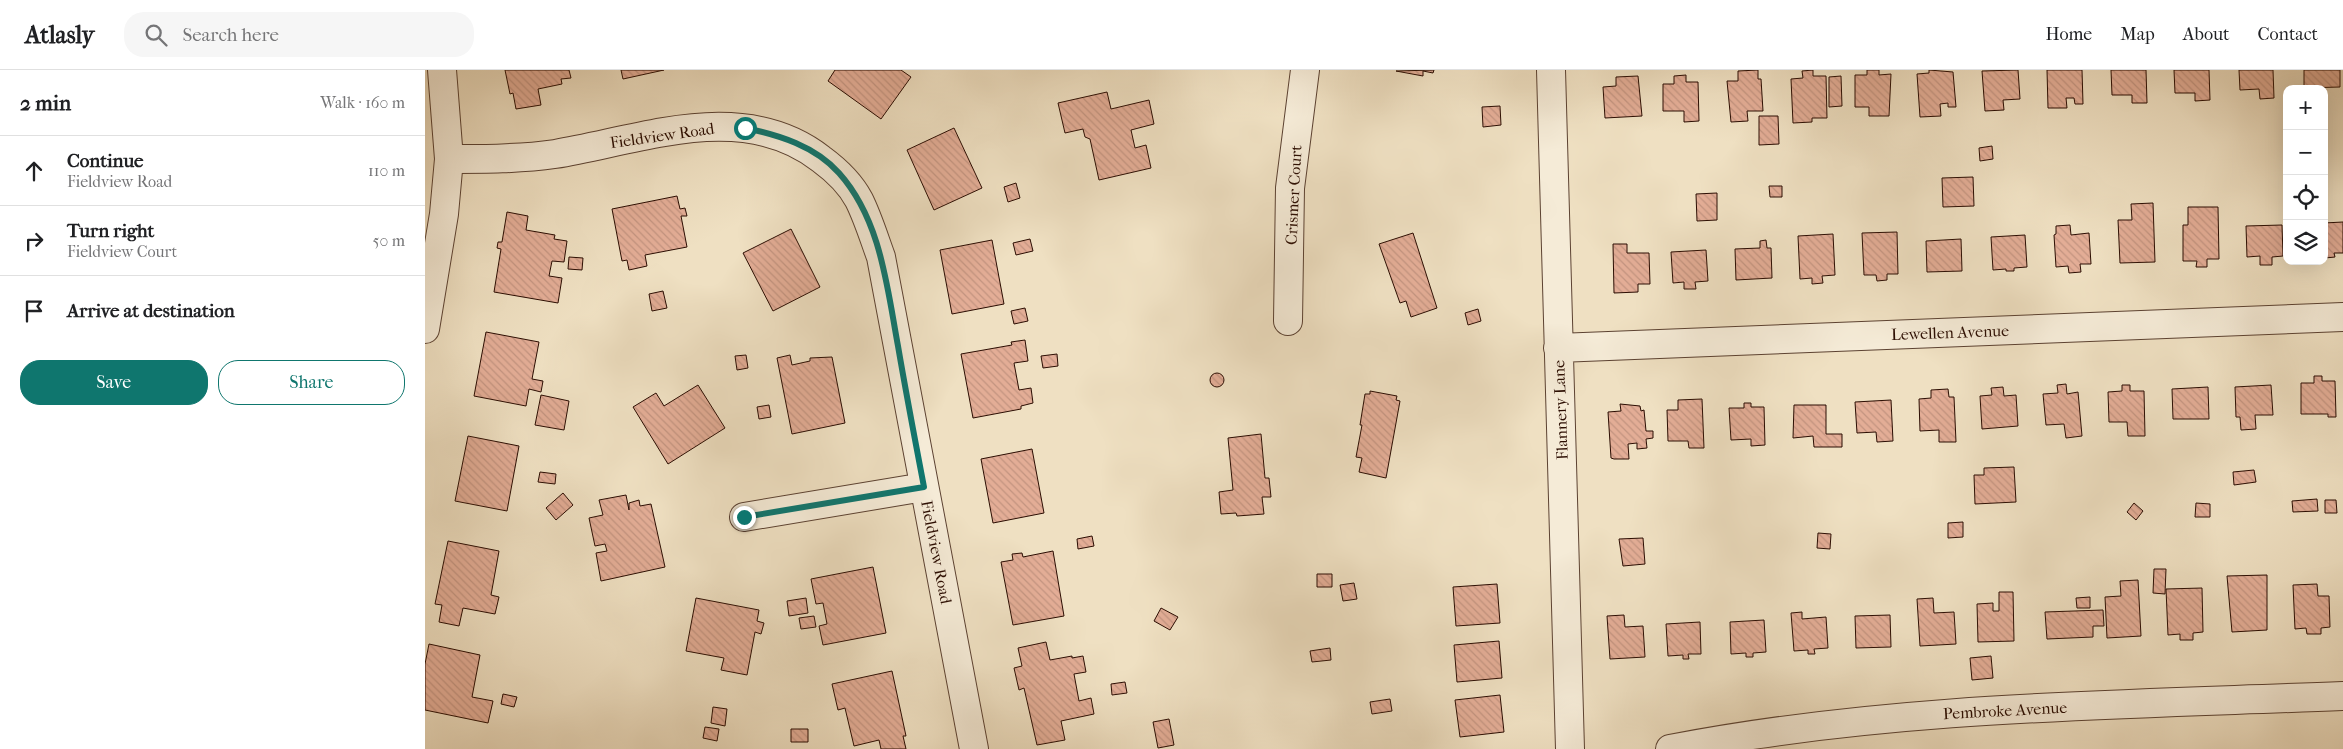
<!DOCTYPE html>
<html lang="en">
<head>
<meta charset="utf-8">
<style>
	:root { --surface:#fff; --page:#f6f6f6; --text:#202124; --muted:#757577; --line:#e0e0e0; --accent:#0f766e }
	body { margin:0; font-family:"IM FELL French Canon",serif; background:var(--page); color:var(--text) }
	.controls { position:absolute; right:15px; top:15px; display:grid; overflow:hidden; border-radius:10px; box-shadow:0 5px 20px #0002 }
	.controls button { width:45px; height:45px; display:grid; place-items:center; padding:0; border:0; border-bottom:1px solid var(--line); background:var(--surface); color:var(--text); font:25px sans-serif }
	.stop { position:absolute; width:15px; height:15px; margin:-11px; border:4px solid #0f766e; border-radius:50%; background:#fff }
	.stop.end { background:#0f766e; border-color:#fff; box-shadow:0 1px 5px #0008 }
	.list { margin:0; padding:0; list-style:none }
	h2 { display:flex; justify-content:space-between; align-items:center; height:65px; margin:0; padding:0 20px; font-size:21px }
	h2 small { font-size:16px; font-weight:400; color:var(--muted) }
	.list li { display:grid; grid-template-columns:32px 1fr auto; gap:15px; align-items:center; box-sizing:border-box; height:70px; padding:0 20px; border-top:1px solid var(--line) }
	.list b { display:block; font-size:19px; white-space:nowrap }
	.list p { margin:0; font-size:16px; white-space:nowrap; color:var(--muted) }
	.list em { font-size:16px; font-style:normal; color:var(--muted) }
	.actions { display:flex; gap:10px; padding:15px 20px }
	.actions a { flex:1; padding:11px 0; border:1px solid var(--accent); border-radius:20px; text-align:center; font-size:18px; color:var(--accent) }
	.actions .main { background:var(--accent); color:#fff }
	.icon { flex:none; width:28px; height:28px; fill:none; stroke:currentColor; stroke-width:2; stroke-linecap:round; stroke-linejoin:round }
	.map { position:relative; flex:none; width:1918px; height:679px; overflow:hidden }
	header { display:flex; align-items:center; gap:30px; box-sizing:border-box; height:70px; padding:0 25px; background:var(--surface); border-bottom:1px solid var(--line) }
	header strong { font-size:24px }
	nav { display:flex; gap:28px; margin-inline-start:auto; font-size:18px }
	.search { width:350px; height:45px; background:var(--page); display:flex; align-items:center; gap:12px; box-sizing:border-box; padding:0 18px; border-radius:20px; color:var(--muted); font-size:19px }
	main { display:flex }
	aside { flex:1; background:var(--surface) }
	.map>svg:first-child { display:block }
</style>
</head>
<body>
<header>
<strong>Atlasly</strong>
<div class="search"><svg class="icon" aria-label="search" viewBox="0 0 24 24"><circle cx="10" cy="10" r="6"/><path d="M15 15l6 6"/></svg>Search here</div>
<nav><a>Home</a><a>Map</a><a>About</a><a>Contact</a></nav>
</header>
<main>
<aside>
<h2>2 min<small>Walk · 160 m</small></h2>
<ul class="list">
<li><svg class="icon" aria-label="ahead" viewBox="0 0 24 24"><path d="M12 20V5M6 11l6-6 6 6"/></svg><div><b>Continue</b><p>Fieldview Road</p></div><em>110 m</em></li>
<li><svg class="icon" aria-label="right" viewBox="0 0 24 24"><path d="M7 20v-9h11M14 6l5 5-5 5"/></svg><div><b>Turn right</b><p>Fieldview Court</p></div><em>50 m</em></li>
<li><svg class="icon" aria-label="arrive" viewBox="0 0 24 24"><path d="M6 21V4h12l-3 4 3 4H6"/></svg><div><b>Arrive at destination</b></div></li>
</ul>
<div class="actions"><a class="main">Save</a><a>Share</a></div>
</aside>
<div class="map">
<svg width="1918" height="679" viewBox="0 0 1918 679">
	<defs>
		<pattern id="building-back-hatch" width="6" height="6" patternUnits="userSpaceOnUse" patternTransform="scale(1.25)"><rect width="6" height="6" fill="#e3ad96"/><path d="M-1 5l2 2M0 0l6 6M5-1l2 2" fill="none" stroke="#c39480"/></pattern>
	</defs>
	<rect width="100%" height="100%" fill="#efe0c2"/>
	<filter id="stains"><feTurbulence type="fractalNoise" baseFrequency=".004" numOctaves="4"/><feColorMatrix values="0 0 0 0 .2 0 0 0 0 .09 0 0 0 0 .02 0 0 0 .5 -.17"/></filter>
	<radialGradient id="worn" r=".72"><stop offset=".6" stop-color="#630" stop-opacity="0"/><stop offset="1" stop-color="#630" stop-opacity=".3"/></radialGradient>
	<!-- building -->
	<path fill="url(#building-back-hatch)" stroke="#2b0d02" d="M80 0H144L146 8 136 9 137 14 113 19 116 35 91 39 88 23 85 24Z
		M196 0H239L198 9Z
		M410 0H476L486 7 456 49 403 11Z
		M1009 0 1008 3 998 1V6L971 1Z
		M1333 0V9H1336L1338 41H1322L1323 51 1306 52 1302 11H1313V1Z
		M1388 0V6H1401L1402 48H1387V52L1368 53 1366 9 1378 8 1377 1Z
		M1442 0H1454V5L1466 4 1464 46H1444V37H1430V5H1442Z
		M1504 0 1528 2 1531 37H1523V33L1515 34 1516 46 1495 47 1492 4 1504 3Z
		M1593 0 1595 29 1578 30 1579 40 1560 41 1557 1Z
		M1622 0H1657L1658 34H1650L1649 28H1641L1642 38H1623Z
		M1686 0H1721L1722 33H1707V25H1687Z
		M1749 0H1784L1785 30 1770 31V23H1750Z
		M1814 0H1848L1849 28 1835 29 1834 19 1815 20Z
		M1879 0H1915V17L1879 18Z
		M1261 5V12H1273L1274 51 1259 52V41H1238V14H1249V6Z
		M1213 6 1217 46 1180 48 1178 17 1191 16V7Z
		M1416 6 1417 36 1404 37V7Z
		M682 22 686 39 724 30 729 54 706 60 710 78 721 75 726 98 674 110 665 69 660 67 658 59 640 63 633 33Z
		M1075 36 1076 55 1058 57 1057 37Z
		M1334 46H1353L1354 74 1334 75Z
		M529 58 557 118 509 140 482 80Z
		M1567 76 1568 89 1555 91 1554 78Z
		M1548 107 1549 136 1518 137 1517 108Z
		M591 113 595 128 583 132 579 117Z
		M1344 116H1357V127H1345Z
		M1292 123V150L1272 151 1271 124Z
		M252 126 255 139 260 138 262 146H256L262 177 220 185 222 196 204 200 202 190 197 191 187 139Z
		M1728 133 1730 192 1695 193 1693 150H1707L1706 134Z
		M1763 137H1793L1794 189H1782V197H1771L1772 191H1758V155H1763Z
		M82 142 103 146 101 160 130 165 129 169 142 171 139 192 127 191 124 206 137 208 133 233 69 222 76 179 72 178 73 172H77Z
		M1918 152V183H1909L1910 187 1900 188 1899 153Z
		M1645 155 1646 165 1664 163 1666 194H1655L1656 202 1644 203 1643 196 1631 197 1629 165 1631 164V156Z
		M1857 155 1858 186 1847 187V195H1835V186L1822 187 1821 156Z
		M366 159 395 217 348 241 318 183Z
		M1472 162 1473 204H1462V210L1452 211 1451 205H1439L1437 163Z
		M988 163 1012 238 986 247 981 231 975 233 954 174Z
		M1408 164 1410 205 1397 206 1398 213 1387 214V208L1375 209 1373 166Z
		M1600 165 1602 197 1589 198V201H1581V199L1568 200 1566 167Z
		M605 169 608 181 591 185 588 173Z
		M1536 169 1537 201 1502 202 1501 171Z
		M567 170 579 234 527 244 515 180Z
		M1341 170 1342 178H1346L1347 208 1311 210 1310 179 1335 178V171Z
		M1188 174H1202V183H1224L1225 214H1213V222L1189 223Z
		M1281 180 1283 211 1270 212 1271 219H1259V212L1248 213 1246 182Z
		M144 187 158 188 157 200 143 199Z
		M238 221 242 238 227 241 224 224Z
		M600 238 603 251 589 254 586 241Z
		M1053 239 1056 251 1043 255 1040 243Z
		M61 262 114 272 107 309 118 311 116 322 104 319 101 336 49 326Z
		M600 270 603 291 589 293 594 320 606 318 608 333 596 336V339L548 348 536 284 587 275 586 272Z
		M632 284 633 296 618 298 616 286Z
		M321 285 323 298 312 300 310 286Z
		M365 285 367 295 385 291V288L407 287 420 353 367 364 352 288Z
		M785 310a7 7 0 1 1 14 0a7 7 0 1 1-14 0Z
		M1889 306H1897V311H1910L1911 347H1903V344H1876V313H1889Z
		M1641 314 1642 324 1653 322 1657 366 1641 368 1639 354 1621 355 1618 324 1633 323 1632 315Z
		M273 315 300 358 243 394 208 337 231 323 239 336Z
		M1697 315H1705V321H1719L1720 366H1703L1702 352H1684L1683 322 1697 321Z
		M1846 315 1848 345H1830L1831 359 1816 360 1815 347H1811L1810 317Z
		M1578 317 1579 326 1591 325 1593 356 1557 359 1555 326 1567 325 1566 318Z
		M1783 317 1784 349H1748L1747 319Z
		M1523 319 1524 327H1529L1531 372H1514V360L1495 361 1494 329 1506 328V320Z
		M945 321 972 326 971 330 975 331 961 408 934 402 937 388 931 387 937 355H935L940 324H945Z
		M116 325 144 331 139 360 110 355Z
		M1277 329 1279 378H1264L1263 371H1243L1242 340H1253V330Z
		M1466 330 1468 371 1452 372 1451 362 1432 363 1430 332Z
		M1319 333H1326V337H1339L1340 375 1326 376V369L1306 370 1304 338H1319Z
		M1195 334 1215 336 1216 341 1219 340 1221 361H1228V368L1221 369 1222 378 1212 379V373L1203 374 1204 389H1189L1186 388 1183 342 1196 341Z
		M344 335 346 347 334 349 332 337Z
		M1369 335H1401V364H1417V377H1389L1388 366 1368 368Z
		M836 364 840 408H844L846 427H837L839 444 812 446 811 443 796 444 794 422 808 420 803 368Z
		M43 366 94 376 82 441 30 431Z
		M607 379 619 443 568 453 556 389Z
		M1589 397 1591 432 1550 434 1549 405H1559V398Z
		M1829 400 1831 412 1809 415 1808 402Z
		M115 402 131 404 130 414 113 412Z
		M138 423 148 435 131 450 121 438Z
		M201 425 204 440V433L214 430 215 436 226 434 240 497 176 511 171 483 182 481 180 474 170 476 164 448 178 445 174 430Z
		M1892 429 1893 441 1868 442 1867 431Z
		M1900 430H1911L1912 443H1900Z
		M1709 433 1718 441 1711 450 1702 442Z
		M1771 433 1785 434V447H1770Z
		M1538 452V467L1523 468V453Z
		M1393 463 1406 464 1405 479 1392 478Z
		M667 466 669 476 653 479 652 469Z
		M1218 468 1220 494 1198 496 1194 469Z
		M23 471 74 481 66 525 74 527 70 544 38 538 34 556 14 552 17 535 10 534Z
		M628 481 639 546 588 555 576 492 588 490 587 484 597 483 598 487Z
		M448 497 461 563 398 575 394 556 402 554 398 533 391 534 386 509Z
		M1729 499H1741L1740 524 1728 523Z
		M892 504H907V517H892Z
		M1842 505V560L1807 562 1802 506Z
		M1713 510 1716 566 1682 568 1680 527 1696 526 1695 511Z
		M929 513 932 529 918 531 915 515Z
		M1072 514 1075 553 1031 556 1028 517Z
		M1892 514 1893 526H1904L1905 557 1896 558V564H1882L1881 558 1870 559 1868 515Z
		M1777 518 1778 562 1768 563V570H1755V564L1743 565 1741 519Z
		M1574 522H1588L1589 571 1553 572 1552 534 1568 533V541H1574Z
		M1665 527V538H1652L1651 528Z
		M271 528 334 540 332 551 339 553 336 564 330 562 322 605 296 600 299 588 261 581Z
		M381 528 383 543 364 546 362 531Z
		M1508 528 1509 543 1529 542 1531 574 1495 576 1492 529Z
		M736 538 753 547 745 560 729 551Z
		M1678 540 1679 556H1668V567L1622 569 1620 542Z
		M1377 542V549L1401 547 1403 578 1389 579 1390 584H1383V580L1369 581 1366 543Z
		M1199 545 1200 557 1218 556 1220 587 1185 589 1182 546Z
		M1465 545 1466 577 1431 578 1430 546Z
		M389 546 391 557 376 559 374 548Z
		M1339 550 1341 582 1328 583V587H1321V583L1306 584 1305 552Z
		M1275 552 1276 584H1263L1264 589H1258V585L1243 586 1241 554Z
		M1074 571 1077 608 1032 612 1029 575Z
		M621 572 625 590 647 586V588L658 586 661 602 649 604 654 631 666 628 669 644 636 651 640 670 612 675 599 618 594 620 589 598 597 596 593 578Z
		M4 574 55 585 47 627 68 631 63 653 0 640V594Z
		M905 578 906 590 887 592 885 581Z
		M1566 586 1568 608 1547 610 1545 588Z
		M467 601 481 666H478L481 679H456L454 670 429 676 420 638 413 640 407 614Z
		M700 612 702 623 687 625 686 614Z
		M78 624 92 627 89 637 76 634Z
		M1075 625 1079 662 1035 667 1030 630Z
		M965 629 967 641 947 644 945 632Z
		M288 637 302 639 300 656 286 653Z
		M744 649 749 675 733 678 728 652Z
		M280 657 294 659 292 671 278 668Z
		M366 659H383V672H366Z"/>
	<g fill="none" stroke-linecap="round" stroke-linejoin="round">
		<!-- minor casing -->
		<g stroke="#5c4232" stroke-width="30">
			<path id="minor" d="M1126 0 1145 679
				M24 89C59 89 95 89 130 84 216 70 318 28 396 89 411 100 425 113 434 130 443 148 449 168 456 187L549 679
				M863 251 865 118 880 0
				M0 259 19 144 24 89 17 0
				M1133 278 1918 247
				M319 447 499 417
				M1245 679C1467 636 1693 635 1918 626"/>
		</g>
		<!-- minor -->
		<use href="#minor" stroke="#f5ebd7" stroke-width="28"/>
	</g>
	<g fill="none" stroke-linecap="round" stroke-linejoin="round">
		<!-- route -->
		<path stroke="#0f766e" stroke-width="6" d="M319 447 499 417C490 370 481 323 473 276 462 217 456 150 414 103 390 76 354 65 320 58"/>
	</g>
	<g text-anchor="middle" stroke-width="5" stroke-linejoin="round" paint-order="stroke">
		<!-- street labels -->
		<g font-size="16" fill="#2b0d02" stroke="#f5ebd7">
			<text transform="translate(237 65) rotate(-8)" y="6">Fieldview Road</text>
			<text transform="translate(868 125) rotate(-87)" y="6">Crismer Court</text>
			<text transform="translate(1525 262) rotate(-2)" y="6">Lewellen Avenue</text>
			<text transform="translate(1135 340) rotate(-92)" y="6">Flannery Lane</text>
			<text transform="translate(512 482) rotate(79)" y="6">Fieldview Road</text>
			<text transform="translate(1580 640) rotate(-3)" y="6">Pembroke Avenue</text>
		</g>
	</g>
	<rect width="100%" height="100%" filter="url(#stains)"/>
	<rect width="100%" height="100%" fill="url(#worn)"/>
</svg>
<div class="controls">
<button>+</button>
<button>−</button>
<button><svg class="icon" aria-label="locate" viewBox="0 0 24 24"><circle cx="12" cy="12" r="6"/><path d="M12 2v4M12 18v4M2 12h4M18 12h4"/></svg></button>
<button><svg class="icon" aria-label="layers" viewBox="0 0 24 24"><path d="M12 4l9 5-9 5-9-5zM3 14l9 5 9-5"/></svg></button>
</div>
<div class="stop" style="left:320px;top:58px"></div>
<div class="stop end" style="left:319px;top:447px"></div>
</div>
</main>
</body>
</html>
